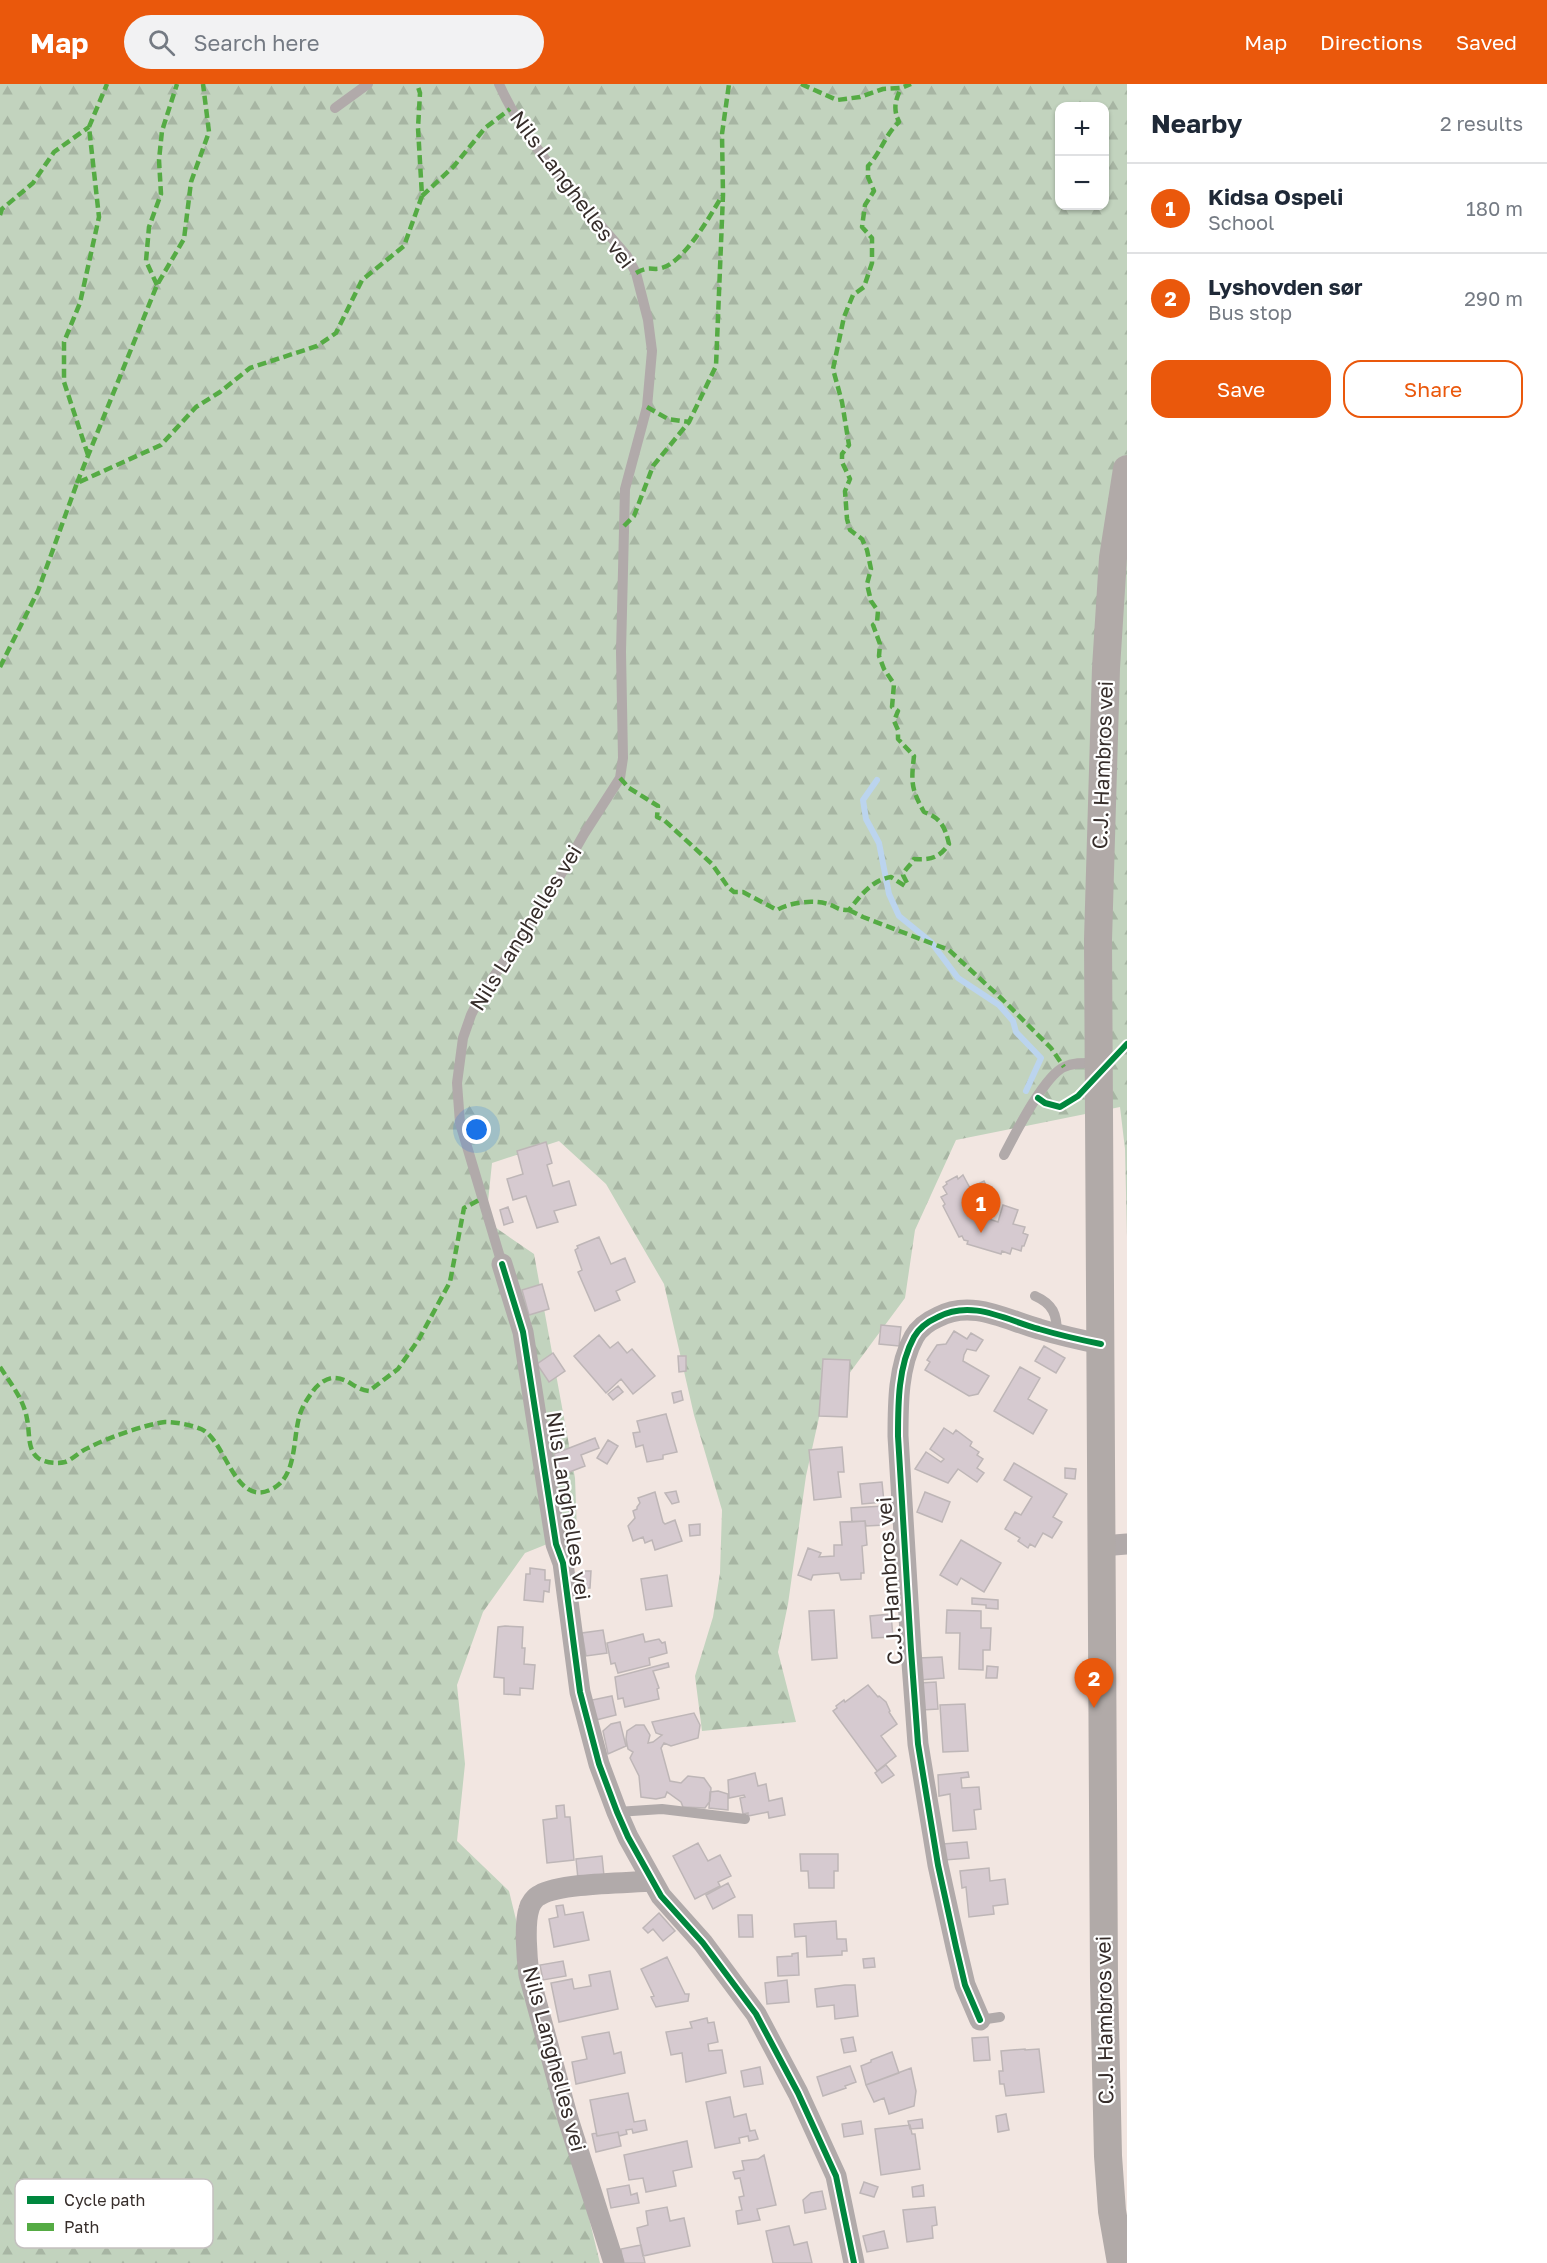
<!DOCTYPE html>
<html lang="en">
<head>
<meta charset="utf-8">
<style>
	:root { --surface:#fff; --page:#f2f2f3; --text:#1f2937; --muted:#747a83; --line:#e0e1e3; --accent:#ea580c }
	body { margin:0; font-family:"Golos Text",sans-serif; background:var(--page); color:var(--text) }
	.controls { position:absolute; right:18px; top:18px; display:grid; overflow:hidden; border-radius:12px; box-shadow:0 2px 4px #0004 }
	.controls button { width:54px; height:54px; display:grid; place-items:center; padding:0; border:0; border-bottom:2px solid var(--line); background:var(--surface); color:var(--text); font:30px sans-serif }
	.you { position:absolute; left:477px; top:1046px; width:21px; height:21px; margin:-15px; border:4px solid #fff; border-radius:50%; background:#1a73e8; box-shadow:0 0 0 9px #1a73e833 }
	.badge { display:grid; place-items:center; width:39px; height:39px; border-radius:50%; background:var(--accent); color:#fff; font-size:20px; font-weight:700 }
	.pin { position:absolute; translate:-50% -50px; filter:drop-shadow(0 2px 3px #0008) }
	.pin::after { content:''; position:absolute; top:32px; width:21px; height:18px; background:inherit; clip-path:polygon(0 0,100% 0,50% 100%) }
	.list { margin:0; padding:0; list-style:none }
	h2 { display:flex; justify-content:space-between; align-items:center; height:78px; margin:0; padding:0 24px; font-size:26px }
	h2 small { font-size:20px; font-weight:400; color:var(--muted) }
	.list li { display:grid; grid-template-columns:39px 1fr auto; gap:18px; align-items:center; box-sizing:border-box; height:90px; padding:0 24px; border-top:2px solid var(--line) }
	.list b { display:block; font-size:22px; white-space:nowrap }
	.list p { margin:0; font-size:20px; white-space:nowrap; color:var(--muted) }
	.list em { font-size:20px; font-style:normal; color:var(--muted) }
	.actions { display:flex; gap:12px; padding:18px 24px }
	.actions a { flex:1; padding:14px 0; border:2px solid var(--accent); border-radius:18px; text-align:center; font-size:21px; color:var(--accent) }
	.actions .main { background:var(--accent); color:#fff }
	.icon { flex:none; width:33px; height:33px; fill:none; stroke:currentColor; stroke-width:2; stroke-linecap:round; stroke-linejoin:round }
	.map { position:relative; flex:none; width:1127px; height:2179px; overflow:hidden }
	header { display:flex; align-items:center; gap:36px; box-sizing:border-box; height:84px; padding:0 30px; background:var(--accent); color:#fff }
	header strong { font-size:28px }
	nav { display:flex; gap:33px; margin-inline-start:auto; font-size:21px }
	.search { width:420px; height:54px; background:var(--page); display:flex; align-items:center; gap:15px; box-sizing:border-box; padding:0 21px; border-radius:33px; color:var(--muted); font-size:22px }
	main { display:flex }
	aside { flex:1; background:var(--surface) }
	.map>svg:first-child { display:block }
</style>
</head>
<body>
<header>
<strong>Map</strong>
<div class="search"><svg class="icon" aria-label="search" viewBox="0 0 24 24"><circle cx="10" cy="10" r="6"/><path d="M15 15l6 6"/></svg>Search here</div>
<nav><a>Map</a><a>Directions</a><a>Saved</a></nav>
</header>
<main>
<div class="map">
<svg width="1127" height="2179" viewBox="0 0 1127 2179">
	<defs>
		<pattern id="forest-firs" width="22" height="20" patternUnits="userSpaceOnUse" patternTransform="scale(1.5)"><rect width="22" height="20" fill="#c2d3be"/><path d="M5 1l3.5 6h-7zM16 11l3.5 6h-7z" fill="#a7b5a3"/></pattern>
	</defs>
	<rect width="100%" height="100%" fill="#f2e6e1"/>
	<!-- forest -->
	<path fill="url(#forest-firs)" fill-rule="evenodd" d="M0 0H1127V1153L1125 1065 1120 1023 956 1056 915 1146 905 1214 820 1329 806 1392 788 1520 778 1568 796 1638 702 1647 695 1592 713 1533 720 1489 722 1426 694 1331 664 1200 606 1100 559 1057 492 1079 486 1137 534 1170 575 1394 577 1448 525 1469 483 1528 457 1601 465 1680 457 1757 509 1807 600 2179H0ZM1060 22H1104V122H1060Z"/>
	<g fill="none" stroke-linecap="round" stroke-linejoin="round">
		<!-- stream -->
		<path stroke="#bbd4ee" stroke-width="6" d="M877 696 863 716 866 735 879 759 889 810 899 832 931 858 958 894 999 921 1013 937 1016 948 1041 974 1026 1007"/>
	</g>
	<!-- building -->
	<path fill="#d6cad0" stroke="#beb6b7" stroke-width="1.5" d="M546 1058 552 1079 547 1081 553 1102 569 1097 576 1121 554 1127 558 1138 537 1144 526 1112 513 1116 507 1095 523 1090 517 1067Z
		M963 1091 970 1104 984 1097 991 1111 975 1119 983 1133 998 1138 1003 1121 1018 1126 1013 1140 1025 1143 1023 1149 1028 1151 1024 1162H1022L1021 1167 1012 1164 1010 1170 1002 1167 1001 1170 967 1160 968 1157 964 1156 962 1152 959 1153 943 1122 945 1120 941 1113 947 1110 943 1103 947 1100 946 1098 957 1092 958 1095Z
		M508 1123 513 1138 504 1141 500 1126Z
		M599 1153 611 1180 625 1174 635 1198 616 1207 620 1216 595 1227 578 1188 582 1186 575 1166 578 1164 577 1162Z
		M542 1200 549 1225 529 1231 522 1206Z
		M881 1241 901 1243 899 1262 879 1260Z
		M954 1247 967 1255 971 1249 983 1256 976 1267 967 1265 964 1271 963 1277 989 1292 978 1310 969 1312 925 1286 930 1278 927 1276 937 1261 946 1260Z
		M599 1251 610 1264 618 1258 627 1269 632 1265 655 1292 633 1310 621 1295 606 1309 574 1272Z
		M1044 1262 1065 1274 1056 1289 1035 1277Z
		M553 1269 565 1287 549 1298 537 1280Z
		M678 1272H686V1287L679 1288Z
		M823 1275 850 1276 847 1333 819 1332Z
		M1020 1283 1040 1294 1028 1315 1047 1326 1033 1350 994 1327Z
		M618 1302 623 1308 613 1316 608 1310Z
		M681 1307 683 1316 674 1319 672 1309Z
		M666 1330 677 1368 663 1371V1375L647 1378 643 1361 636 1363 633 1349 640 1348 637 1337Z
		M944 1344 953 1350 956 1346 972 1358 970 1362 979 1368 977 1371 983 1375 977 1384 984 1389 977 1398 958 1385 948 1399 915 1385 926 1368 941 1378 944 1375 930 1365Z
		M595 1354 599 1364 581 1371 585 1382 554 1394 551 1379 557 1377 554 1370Z
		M608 1356 618 1362 607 1380 597 1374Z
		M842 1363 844 1388H838L841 1413 814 1416 809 1366Z
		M1014 1379 1067 1410 1053 1433 1062 1438 1052 1454 1043 1449 1035 1463 1030 1460 1028 1464 1018 1457 1020 1454 1005 1445 1015 1428 1021 1431 1032 1413 1004 1396Z
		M1065 1384 1076 1385 1075 1395 1065 1394Z
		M882 1398 884 1418 862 1420 860 1400Z
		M676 1407 679 1418 672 1420 665 1409Z
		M655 1408 663 1438 665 1440 675 1436 682 1457 655 1466 652 1456 645 1459 643 1453 633 1457 628 1442 635 1434 633 1427 637 1425V1423L640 1419 638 1414Z
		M925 1408 950 1418 942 1438 917 1428Z
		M883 1422 885 1441 866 1442 865 1437 852 1438 851 1424Z
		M865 1437 867 1461 862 1462 864 1489H861V1495L841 1496 839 1489 813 1491 811 1496 798 1491 808 1464 821 1469 819 1473 834 1472V1461H842L840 1438Z
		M700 1440V1451L690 1452 689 1441Z
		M961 1456 1001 1479 984 1508 961 1494 957 1501 940 1491Z
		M530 1484 545 1486V1496H550L549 1508 544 1507 543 1518 524 1516 526 1490H530Z
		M581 1487H591L590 1504H580Z
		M667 1491 672 1522 646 1526 641 1495Z
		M972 1514 998 1516V1525L986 1524V1521L972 1520Z
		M834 1526 837 1574 812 1576 809 1527Z
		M947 1526 981 1527V1544H991L990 1566H983V1586L959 1585 960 1549H946Z
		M891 1530 893 1553 872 1554 870 1532Z
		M505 1542 523 1543 522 1564H525L524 1580 535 1581 533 1605 520 1604V1611L504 1610V1594L494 1593 498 1543Z
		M603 1546 607 1569 586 1572 582 1549Z
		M643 1550 645 1558 659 1555 662 1559 665 1558 667 1569 649 1574 650 1581 618 1589 615 1579 611 1580 607 1559Z
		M942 1573 944 1594 919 1596 918 1574Z
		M668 1579 669 1583 653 1587 659 1604 657 1605 659 1615 625 1623 623 1614 618 1615 615 1593Z
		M987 1582 998 1583 997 1594H986Z
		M936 1598 938 1625 922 1626 920 1599Z
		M868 1601 878 1613 879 1612 886 1618 890 1627 889 1628 897 1640 881 1652 896 1672 877 1687 833 1627 837 1624 836 1622 844 1616 845 1618Z
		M612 1612 616 1631 596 1636 592 1616Z
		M965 1620 968 1667 943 1668 940 1621Z
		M694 1629 700 1641 698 1654 671 1662 664 1659 661 1664 670 1697 681 1699 688 1692 704 1694 711 1704 710 1717 705 1724 683 1723 681 1718 667 1708 665 1713 656 1715 641 1713 639 1692 630 1674 633 1668 628 1665 626 1655 627 1647 636 1641H644L650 1651 648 1659 653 1658 662 1651 656 1649 652 1638Z
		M620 1638 626 1662 608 1670 603 1647 611 1640Z
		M886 1681 894 1691 882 1699 875 1689Z
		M968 1688 969 1693 961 1694 962 1704 979 1703 981 1725 974 1726 976 1745 953 1747 950 1710 939 1712 938 1691Z
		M755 1689 758 1702 766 1700 769 1717 782 1714 785 1731 769 1734 768 1728 748 1732V1729L743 1730 740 1714 745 1713 744 1711 729 1714 728 1696Z
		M718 1707 728 1710V1726L709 1724 710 1708Z
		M564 1721 565 1733H570L574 1776 547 1779 543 1736 557 1734 556 1722Z
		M967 1758 969 1774 945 1776 943 1760Z
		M698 1759 708 1777 720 1771 731 1792 718 1798 720 1802 695 1815 673 1772Z
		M800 1770H838V1787H834V1804H809L808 1787H801Z
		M602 1772 604 1792 578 1795 576 1775Z
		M989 1784 990 1797 1005 1795 1008 1820 993 1822 994 1830 969 1833 966 1803 962 1804 960 1787Z
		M728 1799 735 1813 713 1825 706 1811Z
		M563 1821 565 1831 583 1828 589 1856 554 1863 549 1835 558 1833 556 1822Z
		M659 1829 675 1847 663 1857 653 1845 648 1849 643 1844Z
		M738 1831H752L753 1853H739Z
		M836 1837 837 1855H846L847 1867H842V1871L807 1873 806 1852 795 1853 794 1840Z
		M798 1869 799 1891 778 1892 777 1873 792 1872V1870Z
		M667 1873 685 1910H689L688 1917 656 1923 651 1913 654 1912 641 1885Z
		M874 1874 875 1883 864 1884 863 1875Z
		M563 1877 566 1892 543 1896 540 1881Z
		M610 1887 618 1925 559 1938 551 1899 572 1895 574 1905 591 1902 589 1891Z
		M787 1896 789 1918 767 1920 765 1899Z
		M845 1901H855L858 1932 835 1935 834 1921 817 1923 815 1905Z
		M707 1934 708 1939 714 1938 718 1958 708 1960 709 1967 722 1966 726 1989 686 1998 682 1969 671 1971 666 1948 692 1944 690 1938Z
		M609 1948 614 1970 621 1968 625 1989 576 2000 572 1978 587 1975 582 1953Z
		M853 1953 856 1967 844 1969 841 1955Z
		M988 1953 990 1976 974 1977 972 1954Z
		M1025 1965V1966L1039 1965 1044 2008 1006 2012 1004 2000H1000L999 1987H1003L1001 1967Z
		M892 1968 899 1989 866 2001 861 1982 871 1978V1976Z
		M850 1982 856 1998 845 2002 846 2004 823 2012 817 1993Z
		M760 1983 763 2000 744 2003 741 1987Z
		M911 1984 916 2007 914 2022 889 2030 884 2014 874 2018 866 2001Z
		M628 2009 634 2038 645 2036 647 2046 633 2049 632 2045 626 2046 627 2050 619 2052 618 2048 597 2052 590 2016Z
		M730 2013 734 2033 746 2030 750 2047 755 2046 758 2055 749 2057 748 2052 739 2054 740 2059 715 2064 706 2018Z
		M1006 2030 1009 2046 998 2048 996 2032Z
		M922 2035 923 2044 910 2045 908 2037Z
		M861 2037 863 2050 844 2053 842 2040Z
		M910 2041 912 2050H915L920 2085 881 2091 875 2045Z
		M618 2048 621 2062 596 2068 592 2050 596 2049 597 2052Z
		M687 2057 692 2083 673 2087 676 2102 646 2108 643 2094 629 2096 624 2071Z
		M764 2071 776 2121 757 2125 760 2136 738 2140 736 2127 742 2126 739 2113 744 2112 740 2094 735 2095 733 2088 744 2086 742 2077 758 2075Z
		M864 2098 878 2103 874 2113 860 2109Z
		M629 2101 631 2111 637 2109 639 2119 611 2124 607 2105Z
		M923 2101 924 2112 913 2113 912 2103Z
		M822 2107 826 2125 805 2129 803 2116 811 2109Z
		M667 2123 670 2137 684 2134 690 2162 643 2172 637 2144 648 2141 646 2127Z
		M935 2123 937 2141 932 2142 933 2154 907 2158 903 2126Z
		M789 2142 794 2161 807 2158 812 2179H773L766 2147Z
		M884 2147 888 2164 867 2168 863 2152Z
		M641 2161 645 2179H623L621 2165Z"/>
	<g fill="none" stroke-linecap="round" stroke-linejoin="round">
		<!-- lane -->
		<path stroke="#b1aaaa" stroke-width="10" d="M499 0C528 65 581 117 627 172L636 189 648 236 652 267 647 323 625 405 621 568 623 674 620 694 584 750 548 813 481 911 471 931 463 954 457 999 460 1039 502 1180
			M335 24 368 0
			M1004 1071C1015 1050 1044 992 1064 983 1074 978 1086 979 1097 979
			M1035 1212C1053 1220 1057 1230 1057 1250
			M617 1728 662 1725 745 1735
			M980 1936 1000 1933"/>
		<!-- street -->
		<path stroke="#b1aaaa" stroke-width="21" d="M502 1180 523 1248 556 1460 563 1479 580 1608 599 1680 617 1728 628 1753 661 1812 703 1859 756 1930 798 2009 836 2092 854 2179
			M1102 1462 1127 1460
			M980 1936 965 1901 956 1863 938 1781 918 1660 911 1566 898 1352C898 1320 898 1282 914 1253 919 1244 929 1237 938 1233 972 1215 1006 1236 1039 1245 1059 1251 1081 1256 1101 1260
			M614 2179 568 2035 529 1891C527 1875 524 1840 529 1825 530 1820 535 1813 540 1811 560 1799 626 1799 652 1797"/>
		<!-- secondary -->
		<path stroke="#b1aaa8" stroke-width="28" d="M1121 2179 1112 2127 1108 2072 1104 1896 1098 856 1106 584 1113 474 1127 385"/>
		<!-- quiet -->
		<path stroke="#55ab44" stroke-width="4.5" stroke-dasharray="9 4.5" stroke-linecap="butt" d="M801 0 837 16 860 13 883 5 901 4 911 0
			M422 112 454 82 485 44 510 25
			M0 131 2 125 33 99 54 68 89 43
			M636 189C650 181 652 187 662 184 685 177 710 132 722 112
			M157 201 146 177 149 143 161 110 159 76 162 47 177 0
			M647 323 668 335 689 338
			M88 371 64 298V258L80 219 99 133 89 43 107 0
			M77 399 157 201 184 155 191 98 209 48 203 0
			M624 442 634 432 653 382 689 338 716 282 723 111 722 50 729 0
			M0 583 38 507 77 399 161 361 196 323 220 308 250 284 317 262 336 249 362 196 404 162 422 112 418 44 420 9 417 0
			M620 694 629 704 658 722 657 733 664 736 712 780 728 803 734 808H743L777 826C791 818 815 815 831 821 839 825 840 826 849 826 861 811 872 796 891 793L905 802 907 799 903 791C904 786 911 781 914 775 931 776 939 774 949 760 945 743 941 734 924 728 911 705 911 698 914 672L898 655V646L894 637 898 627 892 623 894 600 884 585 879 572 880 560 873 541 877 538 878 527 871 517 867 500 871 485 867 466 862 455 850 446 847 435 845 407 850 395 842 378V370L849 361 842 318 833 285 844 233 853 211 864 203 872 179V154L862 143 865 121 874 107 868 93V82C882 67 884 52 899 38 893 25 895 17 901 4
			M849 826 863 833 949 866 1003 916 1051 964 1064 983
			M0 1283C11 1300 24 1316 27 1335 30 1348 27 1366 38 1374 45 1379 57 1380 65 1378 72 1376 80 1367 88 1364 104 1355 147 1340 165 1338 177 1338 191 1341 201 1345 226 1356 234 1422 270 1406 298 1394 292 1355 300 1330 303 1321 308 1314 313 1307 317 1301 325 1295 332 1294 348 1293 353 1305 369 1307L398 1285 419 1255 450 1198 464 1124 481 1115"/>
		<!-- cycleway casing -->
		<g stroke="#fff" stroke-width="10">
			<path id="cycleway" d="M1038 1014 1045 1019 1060 1023 1078 1012 1127 960
				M502 1180 523 1248 556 1460 563 1479 580 1608 599 1680 617 1728 628 1753 661 1812 703 1859 756 1930 798 2009 836 2092 854 2179
				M980 1936 965 1901 956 1863 938 1781 918 1660 911 1566 898 1352C898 1320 898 1282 914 1253 919 1244 929 1237 938 1233 972 1215 1006 1236 1039 1245 1059 1251 1081 1256 1101 1260"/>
		</g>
		<!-- cycleway -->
		<use href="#cycleway" stroke="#00873e" stroke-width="6"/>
	</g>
	<g text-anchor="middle" stroke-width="4.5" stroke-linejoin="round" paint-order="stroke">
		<!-- street labels -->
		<g font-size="21" fill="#362d2a" stroke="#fff">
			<text transform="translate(572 106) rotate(53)" y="7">Nils Langhelles vei</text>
			<text transform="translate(1103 681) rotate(-88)" y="7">C.J. Hambros vei</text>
			<text transform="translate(526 844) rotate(-58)" y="7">Nils Langhelles vei</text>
			<text transform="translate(568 1422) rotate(81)" y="7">Nils Langhelles vei</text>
			<text transform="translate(890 1497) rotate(-94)" y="7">C.J. Hambros vei</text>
			<text transform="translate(1105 1936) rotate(-91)" y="7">C.J. Hambros vei</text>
			<text transform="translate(554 1975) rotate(75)" y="7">Nils Langhelles vei</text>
		</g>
	</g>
	<!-- legend -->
	<rect x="15" y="2095" width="198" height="69" rx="9" fill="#fff" stroke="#c3c0bf" stroke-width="1.5"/>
	<rect x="27" y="2112" width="27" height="8" fill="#00873e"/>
	<rect x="27" y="2139" width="27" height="8" fill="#55ab44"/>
	<g font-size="16" fill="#362d2a">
		<text x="64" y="2122">Cycle path</text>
		<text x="64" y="2149">Path</text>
	</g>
</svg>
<div class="controls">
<button>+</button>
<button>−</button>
</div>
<div class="you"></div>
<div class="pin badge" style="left:981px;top:1149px">1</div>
<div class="pin badge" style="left:1094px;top:1624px">2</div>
</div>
<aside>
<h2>Nearby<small>2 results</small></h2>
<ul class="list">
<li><span class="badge">1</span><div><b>Kidsa Ospeli</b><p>School</p></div><em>180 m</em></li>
<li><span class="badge">2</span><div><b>Lyshovden sør</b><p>Bus stop</p></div><em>290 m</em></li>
</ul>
<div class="actions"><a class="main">Save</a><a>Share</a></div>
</aside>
</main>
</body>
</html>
